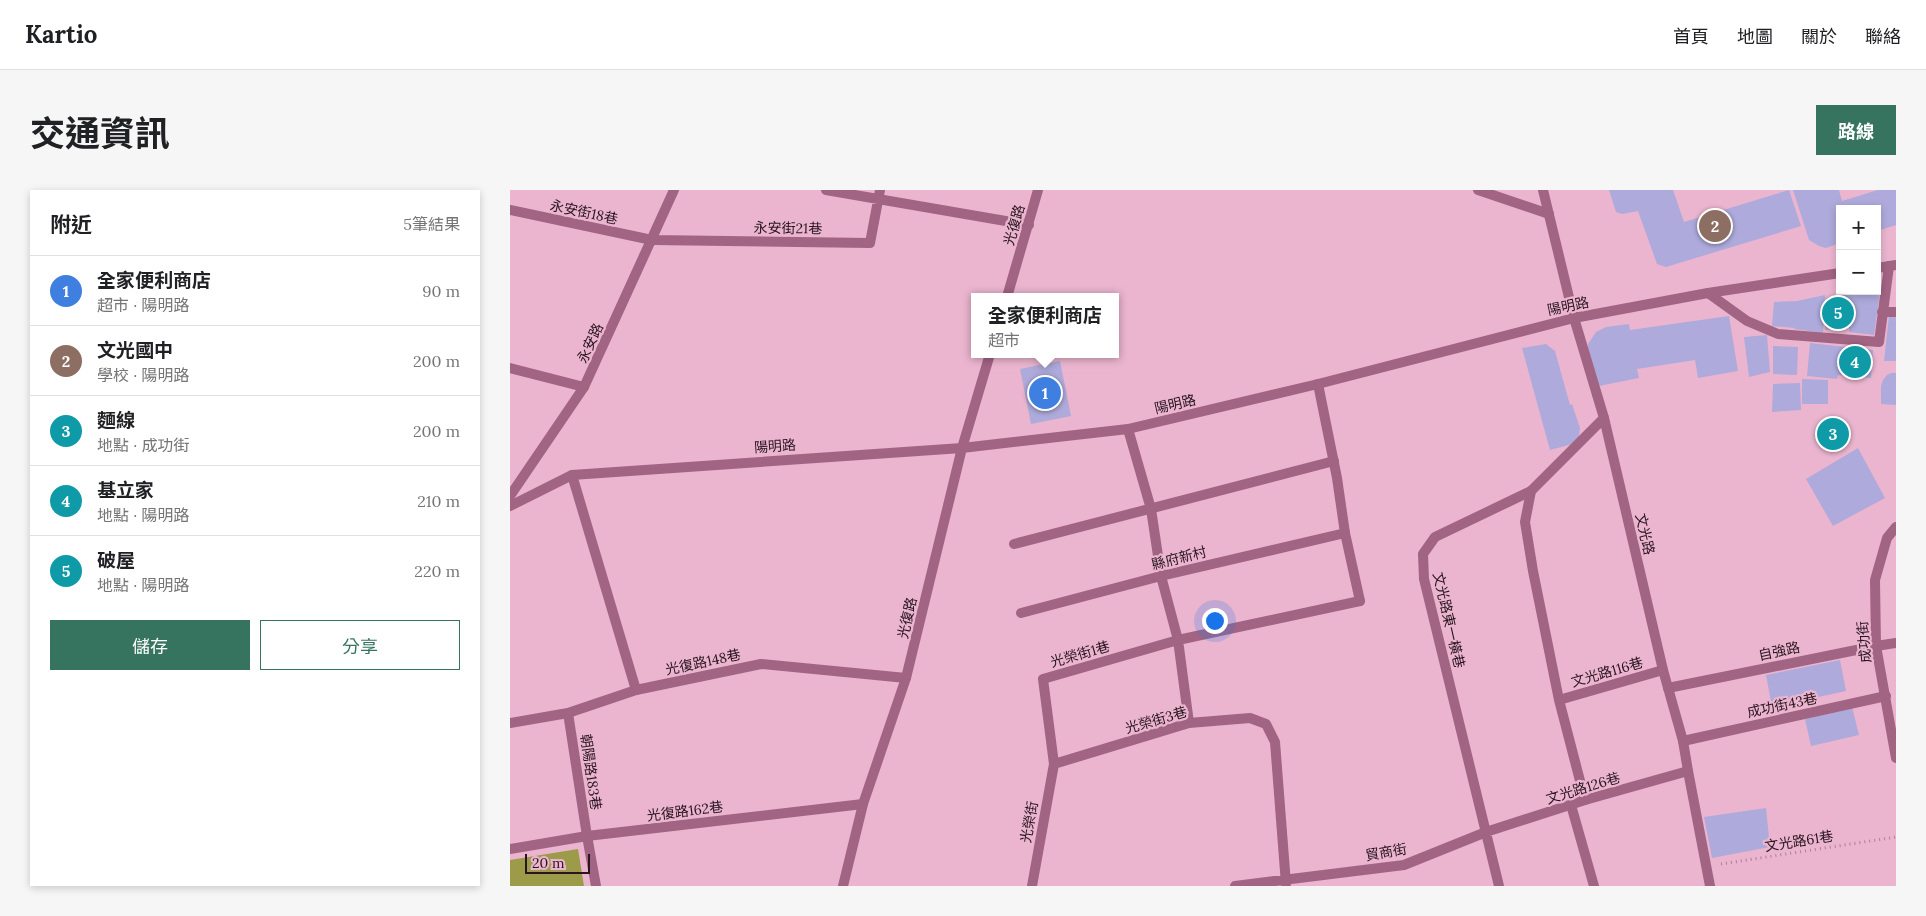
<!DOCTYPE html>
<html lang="zh-TW">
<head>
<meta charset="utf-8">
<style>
	:root { --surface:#fff; --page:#f6f6f6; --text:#202124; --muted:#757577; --line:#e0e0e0; --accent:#377460 }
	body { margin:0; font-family:Lora,"Noto Sans TC",serif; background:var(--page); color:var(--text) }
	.controls { position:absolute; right:15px; top:15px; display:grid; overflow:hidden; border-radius:0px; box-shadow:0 2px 8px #0003 }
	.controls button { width:45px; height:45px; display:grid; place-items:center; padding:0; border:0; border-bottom:1px solid var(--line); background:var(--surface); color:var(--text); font:25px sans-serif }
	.scale { position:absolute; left:15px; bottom:12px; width:65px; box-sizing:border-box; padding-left:5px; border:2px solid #28151f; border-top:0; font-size:14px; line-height:18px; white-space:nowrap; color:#28151f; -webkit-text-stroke:4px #ebb5cf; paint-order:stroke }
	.you { position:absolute; left:704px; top:430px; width:18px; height:18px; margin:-12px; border:4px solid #fff; border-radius:50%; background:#1a73e8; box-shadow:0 0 0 8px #1a73e833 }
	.badge { display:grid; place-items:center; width:32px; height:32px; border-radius:50%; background:var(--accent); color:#fff; font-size:16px; font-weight:700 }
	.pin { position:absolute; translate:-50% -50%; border:2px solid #fff; box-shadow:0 1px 5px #0006 }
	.popup { position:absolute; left:461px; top:103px; width:148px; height:65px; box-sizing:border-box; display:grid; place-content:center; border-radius:0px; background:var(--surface); filter:drop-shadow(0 1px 4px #0005); font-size:16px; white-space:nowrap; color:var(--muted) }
	.popup b { font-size:19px; color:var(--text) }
	.popup::after { content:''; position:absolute; left:50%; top:100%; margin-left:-10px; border:10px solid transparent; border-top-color:var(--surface) }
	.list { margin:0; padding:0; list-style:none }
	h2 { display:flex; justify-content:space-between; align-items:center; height:65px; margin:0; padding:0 20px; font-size:21px }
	h2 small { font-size:16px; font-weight:400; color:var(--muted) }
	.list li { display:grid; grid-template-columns:32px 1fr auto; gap:15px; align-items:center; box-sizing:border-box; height:70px; padding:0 20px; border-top:1px solid var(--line) }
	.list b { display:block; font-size:19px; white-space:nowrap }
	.list p { margin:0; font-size:16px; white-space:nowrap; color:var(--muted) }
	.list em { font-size:16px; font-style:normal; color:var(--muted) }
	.actions { display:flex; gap:10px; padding:15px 20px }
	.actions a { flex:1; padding:11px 0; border:1px solid var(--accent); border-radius:0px; text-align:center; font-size:18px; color:var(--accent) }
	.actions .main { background:var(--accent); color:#fff }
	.map { position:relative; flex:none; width:1386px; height:696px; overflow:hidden; border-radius:0px }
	header { display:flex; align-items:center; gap:30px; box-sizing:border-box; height:70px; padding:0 25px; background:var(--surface); border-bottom:1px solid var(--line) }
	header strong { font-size:24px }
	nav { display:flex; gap:28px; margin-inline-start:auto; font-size:18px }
	.intro { display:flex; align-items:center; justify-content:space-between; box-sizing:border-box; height:120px; padding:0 30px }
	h1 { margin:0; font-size:35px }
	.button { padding:12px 22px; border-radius:0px; background:var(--accent); color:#fff; font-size:18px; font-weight:700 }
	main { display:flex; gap:30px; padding:0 30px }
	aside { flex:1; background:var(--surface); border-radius:0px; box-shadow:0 2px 8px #0003 }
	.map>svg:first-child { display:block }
</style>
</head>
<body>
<header>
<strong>Kartio</strong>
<nav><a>首頁</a><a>地圖</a><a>關於</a><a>聯絡</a></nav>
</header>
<div class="intro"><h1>交通資訊</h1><a class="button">路線</a></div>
<main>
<aside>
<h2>附近<small>5筆結果</small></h2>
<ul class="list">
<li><span class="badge" style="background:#3f7fe0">1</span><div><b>全家便利商店</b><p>超市 · 陽明路</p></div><em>90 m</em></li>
<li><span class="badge" style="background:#8d6e63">2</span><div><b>文光國中</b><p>學校 · 陽明路</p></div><em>200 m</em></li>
<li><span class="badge" style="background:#0f9aa8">3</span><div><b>麵線</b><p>地點 · 成功街</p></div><em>200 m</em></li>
<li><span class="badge" style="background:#0f9aa8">4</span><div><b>基立家</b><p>地點 · 陽明路</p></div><em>210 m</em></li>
<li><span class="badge" style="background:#0f9aa8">5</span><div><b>破屋</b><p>地點 · 陽明路</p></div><em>220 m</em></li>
</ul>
<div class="actions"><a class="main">儲存</a><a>分享</a></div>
</aside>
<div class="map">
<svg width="1386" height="696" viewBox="0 0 1386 696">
	<rect width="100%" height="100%" fill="#ebb5cf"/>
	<!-- green -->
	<path fill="#9b9b49" d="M68 659 74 696H0V670Z"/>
	<!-- building -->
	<path fill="#aeaadb" d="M1099 0H1163L1174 32 1279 0 1291 36 1156 77 1147 74 1128 21 1112 24 1106 22Z
		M1283 0H1329L1332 11 1368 0H1386V35L1367 41V19H1330V53L1316 58 1309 56 1299 50Z
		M1367 95H1371L1364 145 1339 142V137L1315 140 1316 108 1341 101H1367Z
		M1315 105 1313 143 1284 139 1285 138 1262 136 1264 112 1287 111Z
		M1219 126 1228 181 1188 188 1185 170 1127 179 1129 188 1084 197 1078 169V154L1086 142 1096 137 1119 134 1120 140Z
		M1379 126H1386V171H1374Z
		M1257 145 1260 182 1239 187 1234 147Z
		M1300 153 1363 160 1361 188 1328 185 1327 189 1297 186Z
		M1036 154 1045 161 1060 215 1062 214 1070 238 1069 246 1066 250 1059 255 1040 260 1012 158Z
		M1263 156 1288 157 1287 185 1263 184Z
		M550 171 561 226 521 234 510 179Z
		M1381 183H1386V215L1371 214V196L1373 190 1377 185Z
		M1292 189 1318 190V214H1292Z
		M1290 193 1291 220 1262 222 1263 194Z
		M1331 229 1335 257 1313 259 1311 231Z
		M1348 258 1375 308 1323 336 1296 289Z
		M1330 470 1336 501 1262 517 1256 485Z
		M1342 517 1349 545 1301 556 1295 529Z
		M1256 618 1260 657 1202 668 1194 627Z"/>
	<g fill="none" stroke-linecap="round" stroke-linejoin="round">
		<!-- path -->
		<path stroke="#ab8196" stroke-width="3" stroke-dasharray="1 4" stroke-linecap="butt" d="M1211 674 1386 647"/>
		<!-- service -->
		<path stroke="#a26483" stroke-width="10" d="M316 0 519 35
			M968 0 1039 24
			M0 20 142 50 360 53 370 0
			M1198 103 1237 131 1268 144 1369 152 1379 76
			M1372 122H1386
			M0 178 74 197
			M808 194 827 288 835 343 850 411
			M62 285 126 500
			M1021 301 1015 332 1023 381 1049 510 1075 610
			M1049 510 1153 480
			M1173 551 1376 506
			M1061 615 1084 696
			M0 659 77 646 353 614"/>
		<!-- minor -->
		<path stroke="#a26483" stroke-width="10" d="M618 239 641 319 651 386 668 450 679 533
			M0 306 74 197 164 0
			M1386 337 1377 348 1365 390 1366 456 1386 568
			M504 354 824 271
			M511 423 651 386 835 343
			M1158 498 1366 456 1386 453
			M58 523 77 646 86 696
			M0 533 58 523 126 500 251 474 396 488
			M544 574 679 533 740 528 756 534 765 552 776 694
			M522 696 544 574 533 489 668 450 850 411
			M725 696 894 675 976 642 1075 610 1178 581
			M989 696 914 389 913 364 925 347 1021 301 1094 228"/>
		<!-- tertiary -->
		<path stroke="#a26483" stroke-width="10" d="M1033 0 1064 128 1094 228 1153 480 1173 551 1178 581 1200 696
			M1367 78 1386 75
			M497 107 528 0
			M0 316 62 285 452 258 618 239 808 194 1064 128 1198 103 1330 83
			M333 696 353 614 396 488 452 258 480 164"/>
	</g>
	<g text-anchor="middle" stroke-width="4.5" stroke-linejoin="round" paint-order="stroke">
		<!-- street labels -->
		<g font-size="14" fill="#28151f" stroke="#ebb5cf">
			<text transform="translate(74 22) rotate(12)" y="5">永安街18巷</text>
			<text transform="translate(504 35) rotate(-74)" y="5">光復路</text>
			<text transform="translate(278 38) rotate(1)" y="5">永安街21巷</text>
			<text transform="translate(1058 116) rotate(-12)" y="5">陽明路</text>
			<text transform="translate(80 153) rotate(-65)" y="5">永安路</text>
			<text transform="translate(665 214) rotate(-13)" y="5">陽明路</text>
			<text transform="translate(265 256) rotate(-4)" y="5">陽明路</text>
			<text transform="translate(1135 344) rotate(77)" y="5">文光路</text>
			<text transform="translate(669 368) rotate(-14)" y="5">縣府新村</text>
			<text transform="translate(397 428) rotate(-77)" y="5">光復路</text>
			<text transform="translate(939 430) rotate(77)" y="5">文光路東一橫巷</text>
			<text transform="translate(1354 452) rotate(-95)" y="5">成功街</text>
			<text transform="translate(1269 461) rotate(-12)" y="5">自強路</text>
			<text transform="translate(570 464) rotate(-16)" y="5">光榮街1巷</text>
			<text transform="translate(193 472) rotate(-12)" y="5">光復路148巷</text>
			<text transform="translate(1097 482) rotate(-16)" y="5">文光路116巷</text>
			<text transform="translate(1272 515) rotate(-12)" y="5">成功街43巷</text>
			<text transform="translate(646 530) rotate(-16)" y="5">光榮街3巷</text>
			<text transform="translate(81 582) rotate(82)" y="5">朝陽路183巷</text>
			<text transform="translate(1073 598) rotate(-17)" y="5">文光路126巷</text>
			<text transform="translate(175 621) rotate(-7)" y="5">光復路162巷</text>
			<text transform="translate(519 632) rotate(-80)" y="5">光榮街</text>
			<text transform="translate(1289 651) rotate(-9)" y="5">文光路61巷</text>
			<text transform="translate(876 662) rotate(-10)" y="5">貿商街</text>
		</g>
	</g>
</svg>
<div class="controls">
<button>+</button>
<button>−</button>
</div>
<div class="scale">20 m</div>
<div class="you"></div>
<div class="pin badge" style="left:535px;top:203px;background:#3f7fe0">1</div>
<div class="popup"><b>全家便利商店</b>超市</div>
<div class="pin badge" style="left:1205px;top:36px;background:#8d6e63">2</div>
<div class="pin badge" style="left:1323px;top:244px;background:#0f9aa8">3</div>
<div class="pin badge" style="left:1345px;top:172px;background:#0f9aa8">4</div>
<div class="pin badge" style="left:1328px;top:123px;background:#0f9aa8">5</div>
</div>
</main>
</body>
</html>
